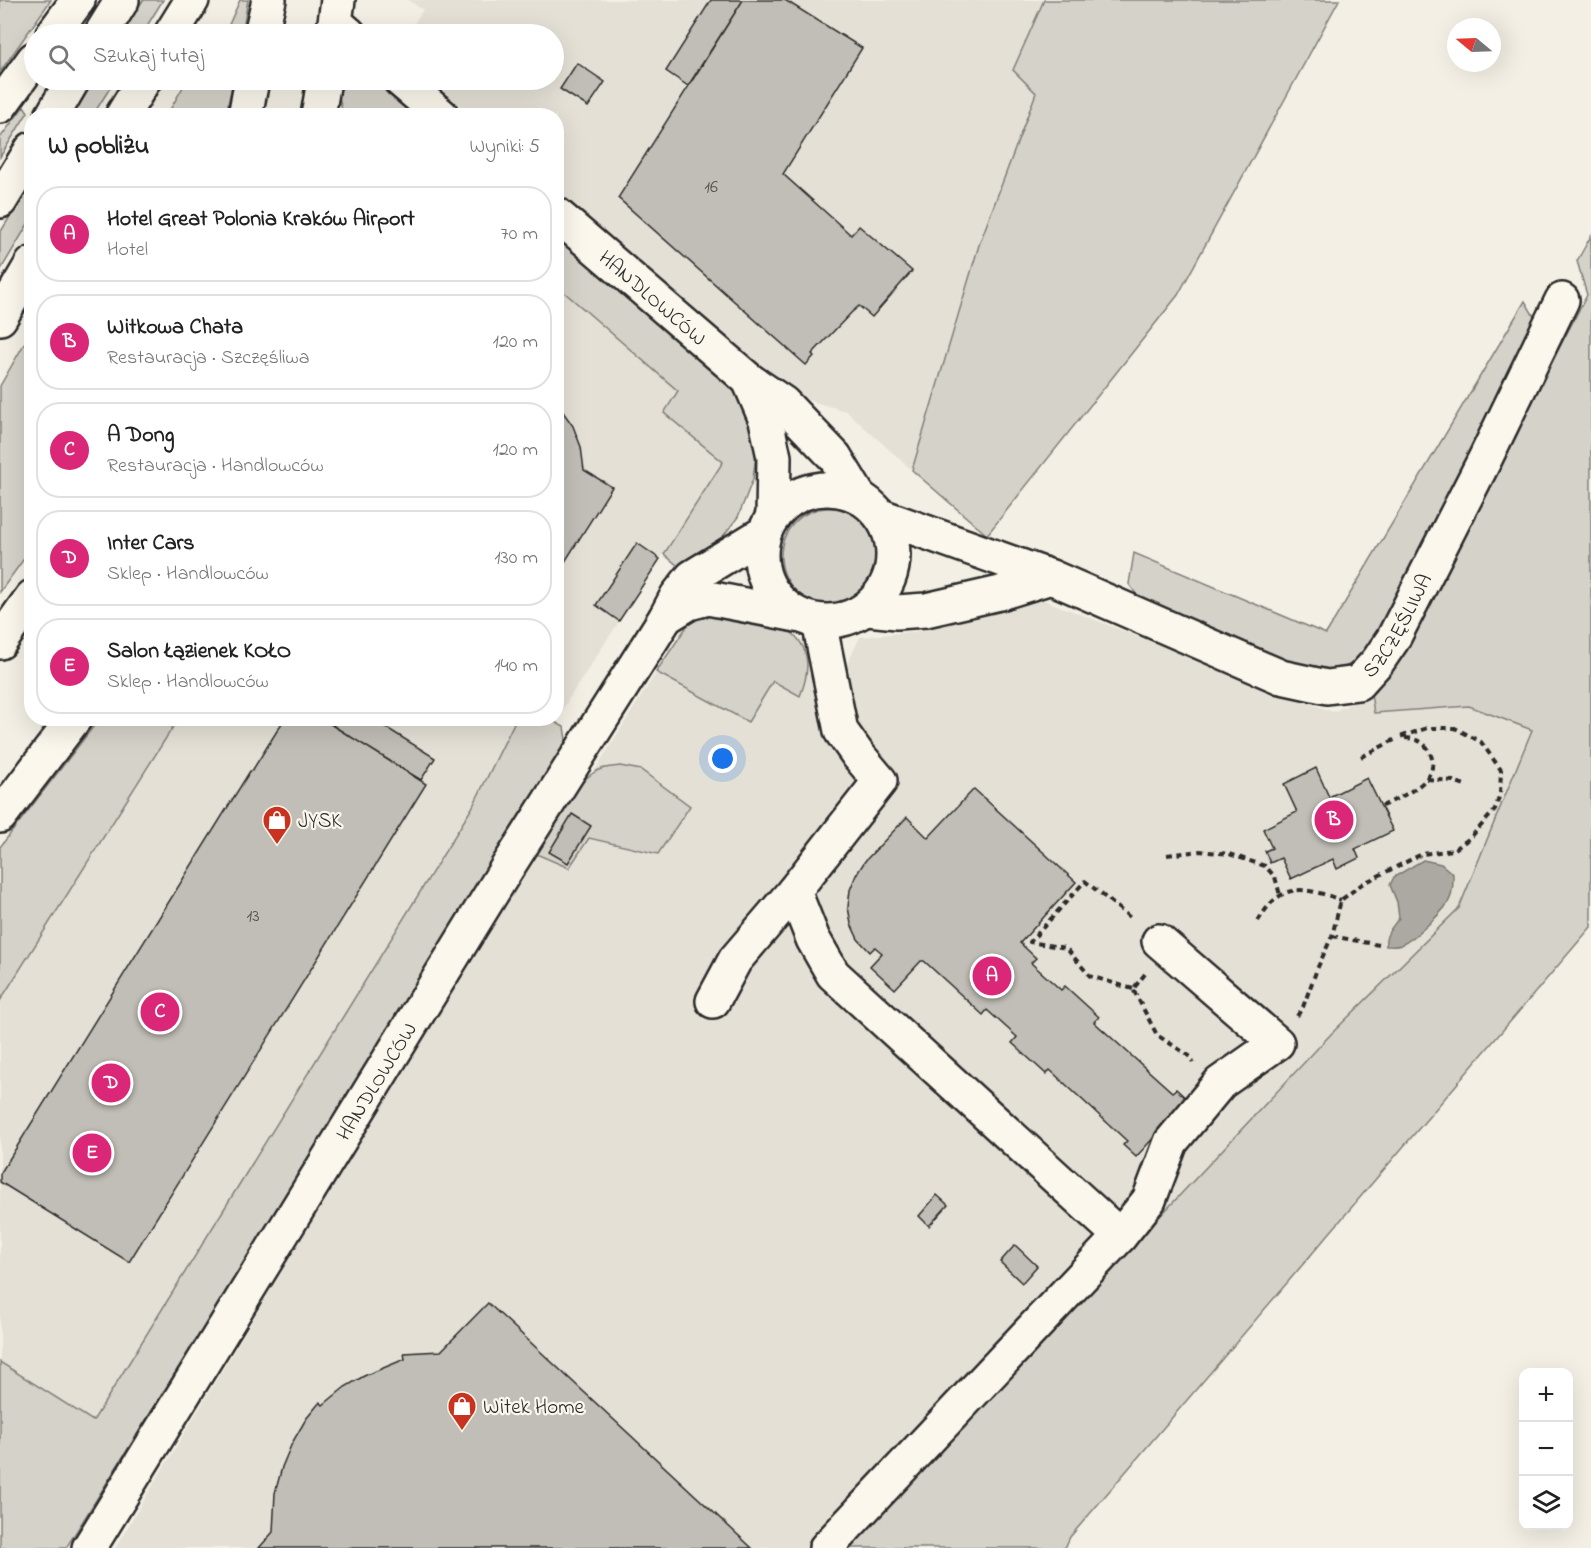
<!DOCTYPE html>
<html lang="pl">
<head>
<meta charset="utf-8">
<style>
	:root { --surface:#fff; --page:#f2f2f2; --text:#222; --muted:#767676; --line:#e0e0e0; --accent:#db2777 }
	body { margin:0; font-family:"Indie Flower",sans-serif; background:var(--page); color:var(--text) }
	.controls { position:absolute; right:18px; bottom:18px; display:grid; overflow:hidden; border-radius:12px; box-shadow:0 6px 24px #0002 }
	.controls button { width:54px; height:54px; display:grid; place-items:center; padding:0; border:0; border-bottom:2px solid var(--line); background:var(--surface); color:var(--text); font:30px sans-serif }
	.compass { position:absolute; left:1447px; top:18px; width:54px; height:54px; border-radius:50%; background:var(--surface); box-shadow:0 6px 24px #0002; rotate:289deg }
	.you { position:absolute; left:723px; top:759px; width:21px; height:21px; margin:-15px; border:4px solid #fff; border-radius:50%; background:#1a73e8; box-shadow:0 0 0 9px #1a73e833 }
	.badge { display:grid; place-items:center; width:39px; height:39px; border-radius:50%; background:var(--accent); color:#fff; font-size:20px; font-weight:700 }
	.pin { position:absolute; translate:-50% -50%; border:3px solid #fff; box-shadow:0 2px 6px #0006 }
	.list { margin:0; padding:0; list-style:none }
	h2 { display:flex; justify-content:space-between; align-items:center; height:78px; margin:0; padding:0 24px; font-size:26px }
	h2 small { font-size:20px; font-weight:400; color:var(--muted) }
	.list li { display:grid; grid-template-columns:39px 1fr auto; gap:18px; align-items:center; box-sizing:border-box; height:96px; margin:0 12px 12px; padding:0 12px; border:2px solid var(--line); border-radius:24px }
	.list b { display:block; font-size:22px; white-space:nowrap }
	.list p { margin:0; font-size:20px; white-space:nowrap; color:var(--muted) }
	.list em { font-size:20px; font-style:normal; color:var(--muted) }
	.icon { flex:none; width:33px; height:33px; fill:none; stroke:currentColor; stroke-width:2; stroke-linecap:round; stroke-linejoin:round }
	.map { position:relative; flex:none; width:1591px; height:1548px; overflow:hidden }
	.search { position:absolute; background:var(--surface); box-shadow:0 6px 24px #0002; left:24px; top:24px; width:540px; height:66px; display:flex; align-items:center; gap:15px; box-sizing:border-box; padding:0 21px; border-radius:33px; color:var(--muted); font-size:22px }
	.panel { position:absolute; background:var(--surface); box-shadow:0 6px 24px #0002; left:24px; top:108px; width:540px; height:618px; border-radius:24px }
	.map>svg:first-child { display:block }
</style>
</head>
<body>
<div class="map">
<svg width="1591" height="1548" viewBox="0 0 1591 1548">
	<rect width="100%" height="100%" fill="#f3efe4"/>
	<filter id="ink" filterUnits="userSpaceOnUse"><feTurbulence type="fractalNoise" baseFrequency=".0167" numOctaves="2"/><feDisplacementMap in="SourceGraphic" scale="12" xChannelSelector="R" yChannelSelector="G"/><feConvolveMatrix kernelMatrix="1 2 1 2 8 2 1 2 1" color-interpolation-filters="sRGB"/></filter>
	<g filter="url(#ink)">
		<!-- built -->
		<path fill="#e4e0d6" d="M408 0H1044L1013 70 1036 93 979 245 912 470 846 411 793 396 557 190 556 116 471 115 430 80H554V34H407L423 10Z
			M557 286 679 392 664 413 723 462 575 689 555 722 549 719 556 718Z
			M1041 599 1333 712 1371 694 1375 713 1469 706 1532 730 1459 908 1331 1034 849 1548H115L534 853 572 795 593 773 684 628 712 613 792 633 846 667 860 637 919 631Z
			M178 719H516L472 808 15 1548H0V1001Z"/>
		<!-- green -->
		<path fill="#d5d2c9" stroke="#807e7a" stroke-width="1.5" d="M0 0H51L0 72Z
			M143 0H163L142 34H122Z
			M240 0H248L242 34H222L227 29Z
			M1044 0H1339L1178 295 987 535 912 470 979 245 1036 93 1013 70Z
			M94 80H115L93 115H72Z
			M187 80H233L226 115H167Z
			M361 80 381 84 417 115H343L338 92 349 81Z
			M24 106 28 112 0 157V138Z
			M31 182V219L0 271V233Z
			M1591 236V927L1070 1537 1065 1548H849L1331 1034 1459 908 1532 730 1469 706 1374 713 1371 694 1432 601 1497 467 1370 654 1327 676 1144 605 1129 584 1134 553 1326 634 1525 301 1556 354 1587 295 1577 261Z
			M557 237 742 398 757 446 753 479 738 517 714 548 684 571 664 554 723 462 664 413 678 391 557 286Z
			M31 332V549L0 592V386Z
			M781 556a48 48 0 1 1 96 0a48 48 0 1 1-96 0Z
			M712 613 792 633C812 650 809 674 800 696L773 681 748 722 656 672 691 620 700 615Z
			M100 718 178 719 0 1001V847Z
			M516 719H549L564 727 567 746 66 1548H0V1362L93 1421 472 808Z
			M620 766 641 770 690 806 658 854 589 838 569 868 534 853C549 830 571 788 593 773 602 767 611 767 620 766Z"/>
		<!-- water -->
		<path fill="#aca9a2" stroke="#787772" stroke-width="1.5" d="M1423 860 1441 864 1453 874C1453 884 1453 894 1448 903 1440 915 1414 939 1401 945 1396 947 1391 946 1386 946 1384 935 1393 926 1399 918L1397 902 1390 885 1394 877Z"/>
		<!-- building -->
		<path fill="#c0beb6" stroke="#2b2b2b" stroke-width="1.5" d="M711 0H743L688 86 666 71Z
			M743 0H785L862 48 783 174 851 235 859 226 912 271 872 317 859 306 851 313 812 354 814 356 806 365 618 198Z
			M577 63 605 82 588 107 560 89Z
			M556 402 573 426 581 447 584 470 612 487 556 576Z
			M637 543 660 559 619 621 596 605Z
			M285 718H321L426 784 129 1262 0 1182V1174L250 771H252Z
			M337 718H371L435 758 421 780 333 726Z
			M1316 768 1329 797 1367 778 1393 831 1355 849 1359 858 1337 869 1333 859 1291 879 1281 858 1270 863 1265 851 1272 848 1263 829 1297 812 1284 784Z
			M974 789 1076 882 1020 943 1036 958 1031 963 1061 990 1065 986 1099 1017 1094 1022 1172 1092 1176 1089 1188 1100 1136 1157 1123 1145 1127 1141 1050 1070 1046 1074 1012 1043 1017 1037 987 1010 983 1015 924 961H921L895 989 870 966 882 953 875 947 870 952 858 939 851 924 848 907 850 890 856 875 865 861 907 817 928 838Z
			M572 814 591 826 568 863 549 852Z
			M937 1195 948 1205 929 1226 919 1216Z
			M1015 1245 1037 1266 1022 1283 1000 1262Z
			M488 1303 752 1548H259L273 1532 275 1493 282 1467 292 1443 306 1419 320 1402 323 1405 345 1387 364 1376 405 1359 404 1353 441 1351Z"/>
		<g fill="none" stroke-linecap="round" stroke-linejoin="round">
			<!-- minor casing -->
			<g stroke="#2b2b2b" stroke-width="38">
				<g id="minor">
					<path d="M338 0 335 22 349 34"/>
					<path d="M400 80 442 116"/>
					<path d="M318 116 324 80"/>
					<path id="s1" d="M556 214 749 380 783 403 835 457 858 495"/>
					<path d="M749 380 766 420 774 457 773 517"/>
					<circle cx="827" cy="555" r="66"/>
					<path id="s2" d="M881 516 1051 577 1281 677 1327 687 1358 683 1378 661 1393 639 1485 459 1562 300"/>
					<path d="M868 609 897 612 926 610 1000 593 1051 577"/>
					<path d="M666 617 689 603 708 598 797 615"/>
					<path d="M819 622 841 731 858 755 880 781 794 891 813 939 833 974 1120 1236 826 1548"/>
					<path d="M0 816 75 718"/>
					<path d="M713 1001 735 960 794 891"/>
					<path d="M1120 1236 1149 1200 1171 1142 1220 1083 1277 1043 1159 941"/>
					<path id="s3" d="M89 1548 507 868 666 617 677 596 692 577 764 533"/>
				</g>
			</g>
			<!-- major casing -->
			<g stroke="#2b2b2b" stroke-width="38">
				<path id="major" d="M53 34 78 0
					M261 34 269 0
					M0 106 34 59
					M245 116 252 80
					M0 642 32 597"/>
			</g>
			<!-- highway casing -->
			<g stroke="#2b2b2b" stroke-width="38">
				<path id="highway" d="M101 34 122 0
					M171 34 192 0
					M52 116 73 80
					M122 116 144 80
					M0 201 32 149
					M0 318 32 264"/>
			</g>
			<!-- path -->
			<path stroke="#2b2b2b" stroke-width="4" stroke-dasharray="6 4.5" stroke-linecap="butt" d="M1361 757 1398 738
				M1427 779 1453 781 1468 786
				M1382 806C1402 796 1445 780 1429 751 1425 742 1415 738 1405 738
				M1167 855 1200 851 1229 854 1265 866 1275 877 1280 895
				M1258 921C1281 882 1302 886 1341 900
				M1332 936 1379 945
				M1145 974 1133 989 1157 1035 1191 1057 1193 1063
				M1133 989 1090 976 1066 948 1030 942 1085 881 1133 920
				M1297 1016 1303 1007 1317 969 1332 936 1341 900 1362 884 1422 854 1454 850 1471 837 1495 810 1500 794 1501 770 1481 742 1455 728H1427L1397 738"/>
			<!-- minor -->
			<use href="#minor" stroke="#fbf7ec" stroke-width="33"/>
			<!-- major -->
			<use href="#major" stroke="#fbf7ec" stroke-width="33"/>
			<!-- highway -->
			<use href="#highway" stroke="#fbf7ec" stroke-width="33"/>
		</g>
	</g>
	<!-- icons -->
	<defs>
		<g id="shop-pin" transform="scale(1.5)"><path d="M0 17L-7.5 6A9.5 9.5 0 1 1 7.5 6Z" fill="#c8321e" stroke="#fbf7ec"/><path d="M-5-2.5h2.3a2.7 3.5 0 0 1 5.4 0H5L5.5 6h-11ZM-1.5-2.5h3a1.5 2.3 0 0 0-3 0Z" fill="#fff"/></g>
	</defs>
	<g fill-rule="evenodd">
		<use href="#shop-pin" x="277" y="820"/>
		<use href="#shop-pin" x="462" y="1406"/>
	</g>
	<g text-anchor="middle" stroke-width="4.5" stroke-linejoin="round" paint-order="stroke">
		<!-- number labels -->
		<g font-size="18" fill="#50504e">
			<text x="711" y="192">16</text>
			<text x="253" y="921">13</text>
		</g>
		<!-- street labels -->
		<g font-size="21" fill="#2b2b2b" stroke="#fbf7ec">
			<text dy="7" stroke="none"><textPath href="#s1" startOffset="128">HANDLOWCÓW</textPath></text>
			<text dy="7" stroke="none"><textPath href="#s2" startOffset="580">SZCZĘŚLIWA</textPath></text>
			<text dy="7" stroke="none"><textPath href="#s3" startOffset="548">HANDLOWCÓW</textPath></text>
		</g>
		<!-- poi labels -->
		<g font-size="21" fill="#2b2b2b" stroke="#fbf7ec" text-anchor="start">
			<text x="298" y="827">JYSK</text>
			<text x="483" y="1413">Witek Home</text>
		</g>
	</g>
</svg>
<div class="controls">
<button>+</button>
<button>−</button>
<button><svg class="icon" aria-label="layers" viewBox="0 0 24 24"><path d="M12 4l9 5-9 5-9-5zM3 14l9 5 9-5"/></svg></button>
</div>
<svg class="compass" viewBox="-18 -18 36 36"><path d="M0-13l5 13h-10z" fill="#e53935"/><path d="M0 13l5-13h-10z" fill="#767676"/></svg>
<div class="you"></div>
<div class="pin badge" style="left:992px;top:976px">A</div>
<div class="pin badge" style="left:1334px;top:820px">B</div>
<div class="pin badge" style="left:160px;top:1012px">C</div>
<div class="pin badge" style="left:111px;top:1083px">D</div>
<div class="pin badge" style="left:92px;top:1153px">E</div>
<div class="search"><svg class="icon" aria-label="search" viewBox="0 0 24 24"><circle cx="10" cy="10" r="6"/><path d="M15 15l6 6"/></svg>Szukaj tutaj</div>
<section class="panel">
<h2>W pobliżu<small>Wyniki: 5</small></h2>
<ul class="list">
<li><span class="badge">A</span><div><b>Hotel Great Polonia Kraków Airport</b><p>Hotel</p></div><em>70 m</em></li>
<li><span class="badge">B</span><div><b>Witkowa Chata</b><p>Restauracja · Szczęśliwa</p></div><em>120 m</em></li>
<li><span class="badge">C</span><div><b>A Dong</b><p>Restauracja · Handlowców</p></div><em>120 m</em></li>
<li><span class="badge">D</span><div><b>Inter Cars</b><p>Sklep · Handlowców</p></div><em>130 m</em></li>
<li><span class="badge">E</span><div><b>Salon Łązienek KOŁO</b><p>Sklep · Handlowców</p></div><em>140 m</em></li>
</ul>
</section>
</div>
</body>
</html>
